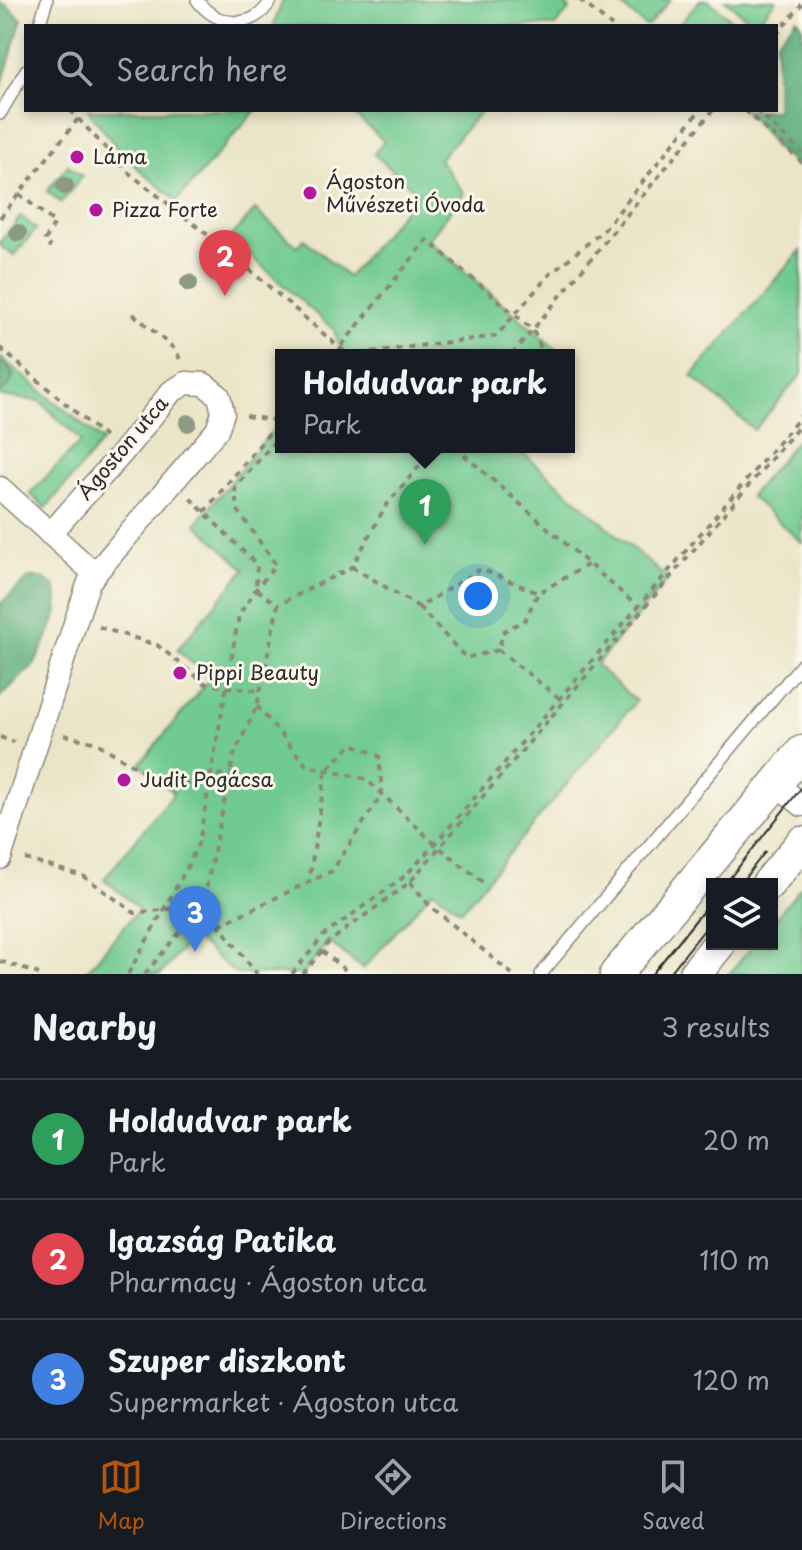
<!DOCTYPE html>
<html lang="en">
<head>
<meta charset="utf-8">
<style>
	:root { --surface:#171b24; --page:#20242c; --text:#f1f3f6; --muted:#9ea1a6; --line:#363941; --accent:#b45309 }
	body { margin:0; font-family:"Playpen Sans",sans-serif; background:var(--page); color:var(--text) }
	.controls { position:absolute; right:24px; bottom:24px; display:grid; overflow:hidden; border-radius:0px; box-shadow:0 4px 12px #0003 }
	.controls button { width:72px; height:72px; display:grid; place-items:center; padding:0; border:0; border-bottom:2px solid var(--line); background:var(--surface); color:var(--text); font:40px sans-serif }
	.you { position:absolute; left:478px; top:596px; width:28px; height:28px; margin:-20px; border:6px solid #fff; border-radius:50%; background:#1a73e8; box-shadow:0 0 0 12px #1a73e833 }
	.badge { display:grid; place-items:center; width:52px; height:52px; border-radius:50%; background:var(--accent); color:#fff; font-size:26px; font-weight:700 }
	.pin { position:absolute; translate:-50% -66px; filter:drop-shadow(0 2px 4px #0008) }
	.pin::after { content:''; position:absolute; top:42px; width:28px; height:24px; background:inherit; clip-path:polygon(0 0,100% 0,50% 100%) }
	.popup { position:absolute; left:275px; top:349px; width:300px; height:104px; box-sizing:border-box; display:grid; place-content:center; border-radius:0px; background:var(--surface); filter:drop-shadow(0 2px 6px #0005); font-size:26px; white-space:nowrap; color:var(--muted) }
	.popup b { font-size:30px; color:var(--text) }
	.popup::after { content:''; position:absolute; left:50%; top:100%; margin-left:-16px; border:16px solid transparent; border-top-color:var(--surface) }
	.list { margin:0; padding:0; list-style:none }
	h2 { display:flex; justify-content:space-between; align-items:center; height:104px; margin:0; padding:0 32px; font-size:34px }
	h2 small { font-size:26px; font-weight:400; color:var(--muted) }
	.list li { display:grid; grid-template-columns:52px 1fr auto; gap:24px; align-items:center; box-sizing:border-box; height:120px; padding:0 32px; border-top:2px solid var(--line) }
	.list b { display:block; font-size:30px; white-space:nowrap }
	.list p { margin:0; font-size:26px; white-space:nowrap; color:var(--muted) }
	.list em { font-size:26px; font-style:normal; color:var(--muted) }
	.icon { flex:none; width:44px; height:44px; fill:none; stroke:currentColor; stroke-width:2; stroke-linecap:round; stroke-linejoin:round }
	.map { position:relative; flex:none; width:802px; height:974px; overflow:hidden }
	.search { position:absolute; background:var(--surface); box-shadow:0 4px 12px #0003; left:24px; right:24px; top:24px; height:88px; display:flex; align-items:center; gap:20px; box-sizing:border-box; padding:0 28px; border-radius:0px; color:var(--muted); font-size:30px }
	.sheet { height:464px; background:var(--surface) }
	nav { display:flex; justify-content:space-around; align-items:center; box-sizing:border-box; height:112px; border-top:2px solid var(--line); background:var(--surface); font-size:22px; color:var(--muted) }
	nav a { display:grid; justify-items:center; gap:4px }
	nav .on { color:var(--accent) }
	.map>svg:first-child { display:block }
</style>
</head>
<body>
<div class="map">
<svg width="802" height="974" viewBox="0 0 802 974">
	<rect width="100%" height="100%" fill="#fbf7ec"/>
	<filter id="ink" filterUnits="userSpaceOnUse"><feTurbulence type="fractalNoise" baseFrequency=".0125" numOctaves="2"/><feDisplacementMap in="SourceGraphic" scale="16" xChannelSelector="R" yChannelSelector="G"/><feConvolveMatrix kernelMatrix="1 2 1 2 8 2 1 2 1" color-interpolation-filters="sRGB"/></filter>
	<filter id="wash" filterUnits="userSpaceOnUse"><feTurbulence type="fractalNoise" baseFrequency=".006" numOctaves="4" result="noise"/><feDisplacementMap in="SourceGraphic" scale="32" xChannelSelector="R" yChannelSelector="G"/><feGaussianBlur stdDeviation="1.8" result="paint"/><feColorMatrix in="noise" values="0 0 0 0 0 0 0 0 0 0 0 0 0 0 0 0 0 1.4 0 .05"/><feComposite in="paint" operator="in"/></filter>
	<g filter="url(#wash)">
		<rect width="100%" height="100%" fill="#ebe5c7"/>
		<!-- green -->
		<path fill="#71ca90" stroke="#4e7a5e" stroke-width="2" d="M283 0H560L570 9 555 26H273Z
			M615 0H670L648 26H645Z
			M700 0H708L739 26H678Z
			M725 0H776L755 25Z
			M88 110H256L177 201 122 155Z
			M349 110H482L439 159 464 193 428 240 563 355H334L340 348 334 330 230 238 255 210 297 246 304 239 348 277 418 193 374 154 384 141Z
			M68 165 82 176 61 203 47 191Z
			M21 216 36 229 14 256 0 245V242Z
			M801 250 802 374 754 430 692 376Z
			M0 357 103 441 46 508 30 494 81 441 40 401 0 396Z
			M281 420V447H516L668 579 596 665 636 701 461 911 433 890 363 969 329 942 303 974H236L192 937 161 974H84L139 909 104 879 174 793 140 764 210 679 177 650 245 569 196 524Z
			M802 434V543L750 496Z
			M802 886V974H729L754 944H772V922Z"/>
		<!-- forest -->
		<path fill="#5cae7a" stroke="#446c52" stroke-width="2" d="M0 3 6 5 22 19 0 91Z
			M797 18 802 25V170L773 146 763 131 743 110H776V42Z
			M0 361 6 365 13 375 9 386 2 392 0 390Z
			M29 578H44L56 588 58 613 35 664 0 697V604Z"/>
	</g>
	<g filter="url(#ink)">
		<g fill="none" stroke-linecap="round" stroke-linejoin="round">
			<!-- lane casing -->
			<g stroke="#8b8879" stroke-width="14">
				<path id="lane" d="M197 0C216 27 254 31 271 0
					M39 26 47 0
					M0 114 26 70
					M541 974 802 664"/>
			</g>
			<!-- street casing -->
			<g stroke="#8b8879" stroke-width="25">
				<path id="street" d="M0 488 95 574 89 582 76 620 0 858
					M50 534 123 452 171 392 186 383 204 384 219 396 223 413 217 430 95 574
					M775 783 802 805"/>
			</g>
			<!-- secondary casing -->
			<g stroke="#8b8879" stroke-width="35">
				<path id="secondary" d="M768 884 802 843
					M616 974 802 752
					M695 974 719 944"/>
			</g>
			<!-- path -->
			<path stroke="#8b8879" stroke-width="4" stroke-dasharray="6 6" stroke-linecap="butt" d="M580 0 612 26
				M776 35 802 4
				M70 110 129 173 227 250 348 355
				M745 110 802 162
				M756 110 802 153
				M19 194 55 223 45 240 51 247
				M0 218 78 119
				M133 314 177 351 180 361
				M0 348 105 437
				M334 355 427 240 533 330 544 355
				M348 355 496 336 549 275 604 230 700 110
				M512 355 713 110
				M569 386V387
				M246 416 279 421
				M455 447 637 606
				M190 498 257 565 256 589 278 605
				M204 512 281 419
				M352 567 419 607 481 569 538 593 591 563
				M419 607 466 658 498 650 504 631 525 620 538 593
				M99 627 157 645 206 684 260 691
				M498 650 559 698
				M257 706 307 766 366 779 435 844 484 883
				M64 735 97 743 168 787 230 772
				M0 737 14 742
				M25 859 83 876 135 913 177 908 190 919 192 937
				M410 882 429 905 512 974
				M203 904 257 974
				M219 925 332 871 382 794 379 756 353 744 326 770 309 882
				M322 951 350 974
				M0 961 39 974
				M128 974 188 866 199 842 239 615 256 589 276 565 237 509 235 488 281 434
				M145 974 203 904 234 755 257 706 278 605 352 567 385 507 435 447
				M292 974 323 936 405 876 435 844 802 415
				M303 974 329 942 410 882 802 423"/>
			<!-- lane -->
			<use href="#lane" stroke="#fff" stroke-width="11"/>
			<!-- street -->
			<use href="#street" stroke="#fff" stroke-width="22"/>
			<!-- secondary -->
			<use href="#secondary" stroke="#fff" stroke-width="32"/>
			<!-- tram -->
			<path stroke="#2b2b2b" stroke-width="2" d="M725 884 802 787
				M740 884 765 852
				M652 974 712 900
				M669 974 712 920"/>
		</g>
		<!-- trees -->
		<g fill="#8d9982">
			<circle cx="65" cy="186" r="9"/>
			<circle cx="18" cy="233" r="9"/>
			<circle cx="189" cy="283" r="9"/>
			<circle cx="188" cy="423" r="9"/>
		</g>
	</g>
	<!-- markers -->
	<g fill="#b5179e" stroke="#fbf7ec" stroke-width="3">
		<circle cx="77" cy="157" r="8"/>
		<circle cx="310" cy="193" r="8"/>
		<circle cx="96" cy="210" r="8"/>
		<circle cx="180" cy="673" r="8"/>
		<circle cx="124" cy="780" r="8"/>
	</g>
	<g text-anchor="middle" stroke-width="6" stroke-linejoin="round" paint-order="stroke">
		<!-- poi labels -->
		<g font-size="20" fill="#2b2b2b" stroke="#fbf7ec" text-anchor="start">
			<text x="93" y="164">Láma</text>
			<text x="326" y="189">Ágoston<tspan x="326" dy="23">Művészeti Óvoda</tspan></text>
			<text x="112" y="217">Pizza Forte</text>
			<text x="196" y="680">Pippi Beauty</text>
			<text x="140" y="787">Judit Pogácsa</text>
		</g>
		<!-- street labels -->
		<g font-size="20" fill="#2b2b2b" stroke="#fbf7ec">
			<text transform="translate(123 448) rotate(-50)" y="7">Ágoston utca</text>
		</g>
	</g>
</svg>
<div class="controls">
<button><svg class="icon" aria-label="layers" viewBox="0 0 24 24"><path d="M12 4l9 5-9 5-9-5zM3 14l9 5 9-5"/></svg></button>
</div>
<div class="you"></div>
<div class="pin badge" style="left:425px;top:545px;background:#2e9e5b">1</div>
<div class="popup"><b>Holdudvar park</b>Park</div>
<div class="pin badge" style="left:225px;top:296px;background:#e0444e">2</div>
<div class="pin badge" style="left:195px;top:952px;background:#3f7fe0">3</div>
<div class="search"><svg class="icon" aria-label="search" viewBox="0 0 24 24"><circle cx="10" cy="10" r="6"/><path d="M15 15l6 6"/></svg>Search here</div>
</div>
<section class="sheet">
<h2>Nearby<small>3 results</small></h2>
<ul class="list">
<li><span class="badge" style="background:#2e9e5b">1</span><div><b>Holdudvar park</b><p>Park</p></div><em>20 m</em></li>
<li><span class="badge" style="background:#e0444e">2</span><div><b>Igazság Patika</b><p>Pharmacy · Ágoston utca</p></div><em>110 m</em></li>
<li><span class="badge" style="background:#3f7fe0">3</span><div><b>Szuper diszkont</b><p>Supermarket · Ágoston utca</p></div><em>120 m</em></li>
</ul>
</section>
<nav>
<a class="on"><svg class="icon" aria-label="map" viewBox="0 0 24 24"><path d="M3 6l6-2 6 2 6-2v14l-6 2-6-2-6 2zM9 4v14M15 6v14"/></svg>Map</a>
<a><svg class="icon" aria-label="directions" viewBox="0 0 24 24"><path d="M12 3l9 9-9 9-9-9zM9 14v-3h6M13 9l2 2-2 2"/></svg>Directions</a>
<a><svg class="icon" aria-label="saved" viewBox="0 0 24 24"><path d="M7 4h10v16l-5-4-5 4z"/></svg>Saved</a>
</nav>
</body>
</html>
